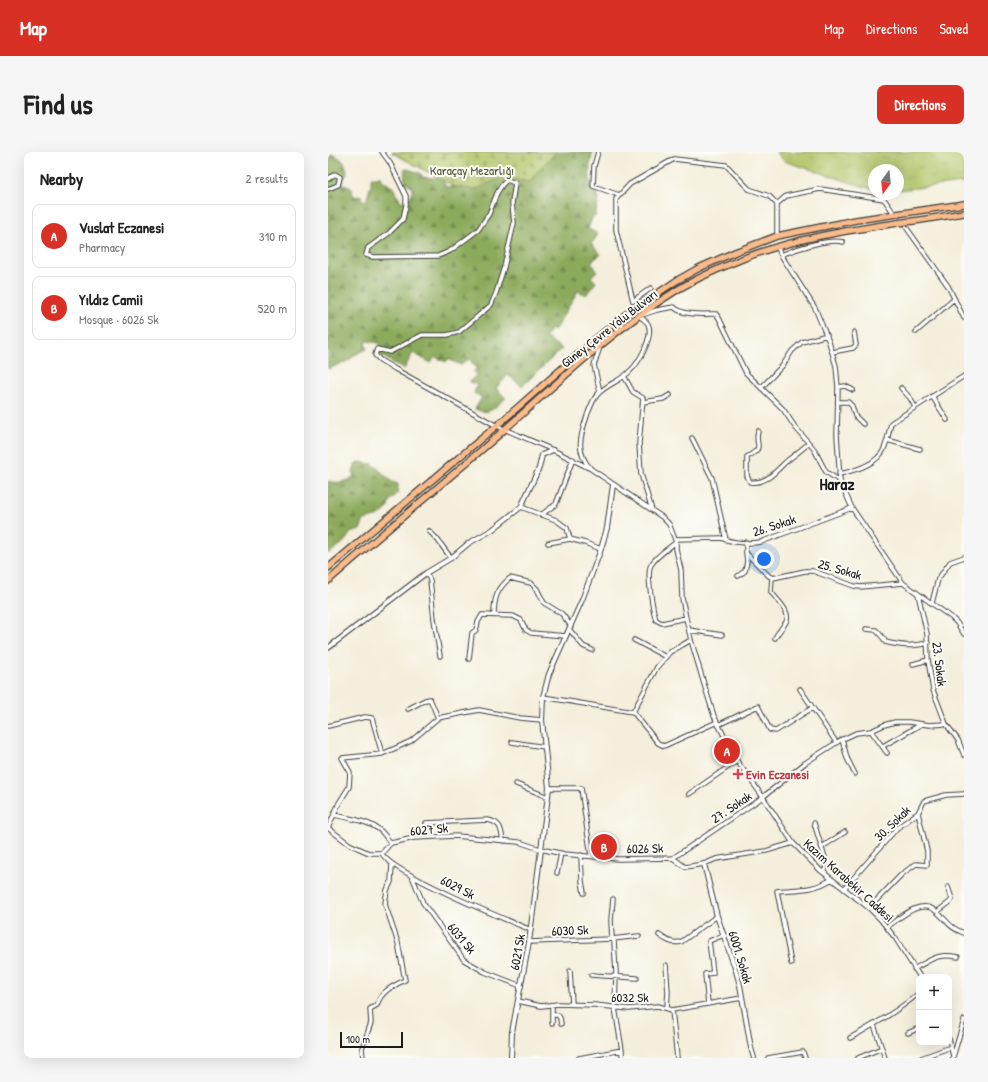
<!DOCTYPE html>
<html lang="en">
<head>
<meta charset="utf-8">
<style>
	:root { --surface:#fff; --page:#f6f6f6; --text:#222; --muted:#767676; --line:#e0e0e0; --accent:#d93025 }
	body { margin:0; font-family:"Patrick Hand",sans-serif; background:var(--page); color:var(--text) }
	.controls { position:absolute; right:12px; bottom:12px; display:grid; overflow:hidden; border-radius:8px; box-shadow:0 4px 16px #0002 }
	.controls button { width:36px; height:36px; display:grid; place-items:center; padding:0; border:0; border-bottom:1px solid var(--line); background:var(--surface); color:var(--text); font:20px sans-serif }
	.compass { position:absolute; left:540px; top:12px; width:36px; height:36px; border-radius:50%; background:var(--surface); box-shadow:0 4px 16px #0002; rotate:195deg }
	.scale { position:absolute; left:12px; bottom:10px; width:63px; box-sizing:border-box; padding-left:4px; border:2px solid #1c1c1c; border-top:0; font-size:11px; line-height:14px; white-space:nowrap; color:#1c1c1c; -webkit-text-stroke:3px #fdfcf7; paint-order:stroke }
	.you { position:absolute; left:436px; top:407px; width:14px; height:14px; margin:-10px; border:3px solid #fff; border-radius:50%; background:#1a73e8; box-shadow:0 0 0 6px #1a73e833 }
	.badge { display:grid; place-items:center; width:26px; height:26px; border-radius:50%; background:var(--accent); color:#fff; font-size:13px; font-weight:700 }
	.pin { position:absolute; translate:-50% -50%; border:2px solid #fff; box-shadow:0 1px 4px #0006 }
	.list { margin:0; padding:0; list-style:none }
	h2 { display:flex; justify-content:space-between; align-items:center; height:52px; margin:0; padding:0 16px; font-size:17px }
	h2 small { font-size:13px; font-weight:400; color:var(--muted) }
	.list li { display:grid; grid-template-columns:26px 1fr auto; gap:12px; align-items:center; box-sizing:border-box; height:64px; margin:0 8px 8px; padding:0 8px; border:1px solid var(--line); border-radius:8px }
	.list b { display:block; font-size:15px; white-space:nowrap }
	.list p { margin:0; font-size:13px; white-space:nowrap; color:var(--muted) }
	.list em { font-size:13px; font-style:normal; color:var(--muted) }
	.map { position:relative; flex:none; width:636px; height:906px; overflow:hidden; border-radius:8px }
	header { display:flex; align-items:center; gap:24px; box-sizing:border-box; height:56px; padding:0 20px; background:var(--accent); color:#fff }
	header strong { font-size:19px }
	nav { display:flex; gap:22px; margin-inline-start:auto; font-size:14px }
	.intro { display:flex; align-items:center; justify-content:space-between; box-sizing:border-box; height:96px; padding:0 24px }
	h1 { margin:0; font-size:28px }
	.button { padding:10px 18px; border-radius:8px; background:var(--accent); color:#fff; font-size:14px; font-weight:700 }
	main { display:flex; gap:24px; padding:0 24px }
	aside { flex:1; background:var(--surface); border-radius:8px; box-shadow:0 4px 16px #0002 }
	.map>svg:first-child { display:block }
</style>
</head>
<body>
<header>
<strong>Map</strong>
<nav><a>Map</a><a>Directions</a><a>Saved</a></nav>
</header>
<div class="intro"><h1>Find us</h1><a class="button">Directions</a></div>
<main>
<aside>
<h2>Nearby<small>2 results</small></h2>
<ul class="list">
<li><span class="badge">A</span><div><b>Vuslat Eczanesi</b><p>Pharmacy</p></div><em>310 m</em></li>
<li><span class="badge">B</span><div><b>Yıldız Camii</b><p>Mosque · 6026 Sk</p></div><em>520 m</em></li>
</ul>
</aside>
<div class="map">
<svg width="636" height="906" viewBox="0 0 636 906">
	<defs>
		<pattern id="forest-firs" width="22" height="20" patternUnits="userSpaceOnUse"><rect width="22" height="20" fill="#8caa5c"/><path d="M5 1l3.5 6h-7zM16 11l3.5 6h-7z" fill="#728a4b"/></pattern>
		<pattern id="cemetery-stones" width="16" height="16" patternUnits="userSpaceOnUse"><rect width="16" height="16" fill="#b1c568"/><path d="M2 7V4a2 2 0 0 1 4 0v3zM10 15v-3a2 2 0 0 1 4 0v3z" fill="#98a95a"/></pattern>
		<pattern id="park-tufts" width="24" height="20" patternUnits="userSpaceOnUse"><rect width="24" height="20" fill="#b1c568"/><path d="M3 7l-1-3M5 7V3M7 7l1-3M15 17l-1-3M17 17v-4M19 17l1-3" fill="none" stroke="#98a95a"/></pattern>
	</defs>
	<rect width="100%" height="100%" fill="#fdfcf7"/>
	<filter id="ink" filterUnits="userSpaceOnUse"><feTurbulence type="fractalNoise" baseFrequency=".025" numOctaves="2"/><feDisplacementMap in="SourceGraphic" scale="8" xChannelSelector="R" yChannelSelector="G"/><feConvolveMatrix kernelMatrix="1 2 1 2 8 2 1 2 1" color-interpolation-filters="sRGB"/></filter>
	<filter id="wash" filterUnits="userSpaceOnUse"><feTurbulence type="fractalNoise" baseFrequency=".012" numOctaves="4" result="noise"/><feDisplacementMap in="SourceGraphic" scale="16" xChannelSelector="R" yChannelSelector="G"/><feGaussianBlur stdDeviation="0.9" result="paint"/><feColorMatrix in="noise" values="0 0 0 0 0 0 0 0 0 0 0 0 0 0 0 0 0 1.4 0 .05"/><feComposite in="paint" operator="in"/></filter>
	<g filter="url(#wash)">
		<rect width="100%" height="100%" fill="#f4efdc"/>
		<!-- forest -->
		<path fill="url(#forest-firs)" stroke="#54633c" d="M145 0H265C261 13 260 25 265 37L269 40 271 48 267 65 265 64 260 77 269 81V84L263 92 273 102 263 110 269 119 263 125 268 130 258 143 250 139 226 179 223 177 217 185 234 197 194 234 180 223 168 236 178 246C167 255 162 264 147 257L154 245 146 241 149 233 142 230V229L148 223 146 219 149 216 141 207 133 213 120 207 118 210 107 205 103 211 85 201 76 217 52 203 53 200 51 191 39 189 37 191 39 196 38 198C32 200 24 203 22 208L0 217V2C12 3 19 11 19 22L16 26 15 33 22 35 25 38 24 40 27 45 33 43 34 48 38 49 43 33V26L53 24 54 28 67 37V41L74 50 84 44V36C82 34 78 31 77 29 75 24 78 21 76 17L77 16 92 21 95 25 114 27 118 35 131 34Z
			M32 310 45 312 64 330 70 332V341L61 350 60 356 51 364 36 368 32 378 22 381C19 390 8 396 0 402V329C8 332 20 330 26 324L25 321 28 311Z"/>
		<!-- cemetery -->
		<path fill="url(#cemetery-stones)" stroke="#667042" d="M63 0H228L209 20 201 30C179 26 168 25 148 38L125 34Z"/>
		<!-- park -->
		<path fill="url(#park-tufts)" stroke="#667042" d="M448 0H636V31L570 38V18H546V38L456 9Z"/>
	</g>
	<g filter="url(#ink)">
		<g fill="none" stroke-linecap="round" stroke-linejoin="round">
			<!-- minor-tunnel -->
			<path stroke="#d4cfbf" stroke-width="3.5" stroke-dasharray="3.5 2" stroke-linecap="butt" d="M567 62 578 75"/>
			<!-- minor casing -->
			<g stroke="#3c3c39" stroke-width="5.5">
				<path id="minor" d="M54 0 62 11 78 44V53L75 67 61 81 40 96 38 103 45 105 110 104 122 99 150 78 161 62 169 41 174 33 179 28 187 31 184 51 186 71 176 115 168 141 163 153 131 180 119 183H94L62 200 49 197 47 203 52 208 67 217 169 274 225 298 261 316
					M270 0 266 14 265 34 291 43
					M0 27 7 22 12 25 10 33 0 37
					M578 75 620 134 636 166
					M449 84V52L458 44 492 37 556 47 565 60
					M449 94 453 103 487 156 501 190 508 214 510 235 509 283 512 329 524 356 575 431 623 465 629 471 636 482
					M453 103C467 97 500 86 515 90
					M323 136 305 149 288 78V47L302 32 346 7 398 13 421 37 441 44 449 52
					M588 180 626 147
					M504 200 525 196 528 193 526 180
					M296 224 305 240 315 246 311 291 313 322 324 358
					M510 235 517 234 525 238
					M433 236 455 213 464 199 474 190 499 183
					M573 236 582 246 587 255
					M272 240 266 213 272 195
					M604 244 619 268
					M315 250 335 247 342 243
					M510 250H520L524 254 527 264 535 272
					M430 279C426 295 438 294 419 305V324L422 330C440 332 448 318 460 308 467 303 474 297 480 292
					M364 286 384 326 398 388
					M559 288 592 297
					M511 322C526 319 547 313 555 299 559 291 561 280 563 271L636 224
					M512 329 498 320 486 297 467 275 455 257 418 221 391 166 388 162C376 162 355 164 346 155L329 158 311 164C314 166 318 169 320 172 326 184 311 211 302 219 293 229 279 232 270 242 265 247 263 254 260 261 253 282 246 299 263 317L334 365 341 372 348 390V397L353 418 354 446 358 466 363 488 376 532 386 564 409 609 435 645 465 691 492 718 541 756 552 767 568 787 592 825
					M193 355 228 368 239 376 242 387
					M213 363 228 352 245 307
					M101 379 109 387 123 406
					M347 387 393 386C405 391 421 392 433 390L524 356
					M348 390C340 397 328 404 323 413 318 420 325 459 328 468L334 471 358 466
					M418 390V401L441 424 445 426 477 419H485L526 434 532 435 575 431
					M220 391 242 387 257 391 273 397
					M98 421 102 428 106 467 112 504
					M410 424 417 419 419 409 418 401
					M444 425 443 440C448 447 464 460 458 470 455 475 450 480 447 486
					M590 442 599 482 600 508 605 538 618 572 630 588 636 603
					M604 451 610 427 622 410 636 405
					M166 463C166 446 169 437 182 426L203 431 209 437 216 451 234 462 243 474
					M241 477 255 494 264 498
					M538 477 548 478 556 487 557 490C575 494 582 495 600 491
					M361 478 394 483
					M306 488 338 505
					M141 507 144 481 148 478 150 470 154 463 185 464 193 468 198 478 203 481 238 484
					M585 512 600 508
					M472 537 508 590
					M215 545 305 560 330 591 336 594 389 570
					M80 557 97 548 102 547 110 566
					M305 560 329 515 342 500 363 488
					M390 573 430 554 442 578 448 579 484 556
					M0 574 37 565 44 566 54 602
					M543 579 559 601
					M514 587 519 606 527 622
					M184 590 217 595
					M555 594 592 573
					M188 632 220 645
					M221 636H253L263 704
					M361 642 409 609
					M6 663C21 666 41 669 53 679 57 683 60 688 63 691
					M98 671 160 668C173 671 173 676 175 689
					M486 671 498 709 497 721
					M0 676 21 692 41 701H54L63 691 86 686 128 684 191 690 212 697 236 702 290 707 345 706 357 715 376 712 388 707 438 699 465 691
					M0 676 11 651 21 635 22 620 14 606 54 602 70 595 83 589 110 566 151 558 192 566 214 568
					M494 695 517 680
					M54 701C59 719 181 769 203 778
					M253 703 254 729 256 741
					M345 706 435 645 477 611 511 589 528 581 543 579 556 573 567 570H581L601 573 618 572
					M229 721 233 701
					M84 724 95 751 136 808 157 820 193 834
					M516 737 569 676 590 661 596 649 618 643 636 642
					M285 747 283 768 284 787 311 784
					M541 756 574 722 588 712 599 713V699L590 661
					M609 760 622 750 624 747 620 735
					M559 775C572 766 593 745 609 760 621 770 620 775 636 781
					M331 783C338 788 344 792 353 790L389 764
					M201 790 284 787 286 789 288 820 287 856 294 898V906
					M463 811 449 739C469 737 486 739 504 727
					M338 813 340 840 339 856
					M586 817C604 807 609 801 630 805
					M242 819 244 852
					M263 823 309 826
					M190 849 213 854 230 852 267 853 301 857 330 854 344 858 414 846
					M380 852 377 822 385 821 381 789 396 783
					M344 858 349 906
					M224 863H230L232 866 233 872
					M224 871V853
					M546 873 557 906
					M580 881 591 876
					M522 886C546 873 570 859 591 841
					M621 887 625 904
					M625 905 636 868
					M35 906 34 896 43 871 42 857 49 853C53 839 65 834 77 828L70 791 57 752 59 738 63 730 64 712
					M251 906 294 898
					M440 906 475 900 477 906
					M530 906 554 896
					M593 906 623 895"/>
			</g>
			<!-- tertiary casing -->
			<g stroke="#3c3c39" stroke-width="6">
				<path id="tertiary" d="M0 496 98 421 123 406 141 391 164 378 193 355 211 316 214 303 225 298
					M376 712 389 764 407 816 412 833 423 896 426 906
					M183 906 184 880 201 790 221 636 214 568 215 545 221 522 254 448 273 397 279 376 285 333
					M625 906V905"/>
			</g>
			<!-- trunk casing -->
			<g stroke="#3c3c39" stroke-width="8">
				<path id="trunk" d="M0 416 173 270 271 184 294 165 348 129 371 116 407 100 449 84 528 68 636 52
					M0 429C52 383 106 339 158 294 220 240 279 181 349 138 369 126 392 116 414 107 466 86 521 78 576 70 596 68 616 64 636 61"/>
			</g>
			<!-- minor -->
			<use href="#minor" stroke="#fff" stroke-width="3.5"/>
			<!-- tertiary -->
			<use href="#tertiary" stroke="#fff" stroke-width="4"/>
			<!-- trunk -->
			<use href="#trunk" stroke="#fabb8b" stroke-width="5.5"/>
		</g>
	</g>
	<!-- markers -->
	<path fill="#e0444e" stroke="#fdfcf7" stroke-width="1.5" d="M408 616h4v4h4v4h-4v4h-4v-4h-4v-4h4z"/>
	<g text-anchor="middle" stroke-width="4" stroke-linejoin="round" paint-order="stroke">
		<!-- park labels -->
		<g font-size="13" fill="#505737" stroke="#fdfcf7">
			<text x="144" y="23">Karaçay Mezarlığı</text>
		</g>
		<!-- street labels -->
		<g font-size="13" fill="#1c1c1c" stroke="#fdfcf7">
			<text transform="translate(281 176) rotate(-38)" y="5">Güney Çevre Yolu Bulvarı</text>
			<text transform="translate(446 373) rotate(-18)" y="5">26. Sokak</text>
			<text transform="translate(512 417) rotate(16)" y="5">25. Sokak</text>
			<text transform="translate(612 512) rotate(83)" y="5">23. Sokak</text>
			<text transform="translate(403 655) rotate(-34)" y="5">27. Sokak</text>
			<text transform="translate(564 671) rotate(-44)" y="5">30. Sokak</text>
			<text transform="translate(101 677) rotate(-5)" y="5">6027 Sk</text>
			<text transform="translate(317 696) rotate(-1)" y="5">6026 Sk</text>
			<text transform="translate(521 728) rotate(42)" y="5">Kazım Karabekir Caddesi</text>
			<text transform="translate(130 735) rotate(27)" y="5">6029 Sk</text>
			<text transform="translate(242 778) rotate(-2)" y="5">6030 Sk</text>
			<text transform="translate(134 786) rotate(50)" y="5">6031 Sk</text>
			<text transform="translate(189 800) rotate(-80)" y="5">6021 Sk</text>
			<text transform="translate(413 805) rotate(73)" y="5">6001. Sokak</text>
			<text x="302" y="850">6032 Sk</text>
		</g>
		<!-- health labels -->
		<g font-size="13" font-weight="bold" fill="#be3a42" stroke="#fdfcf7" text-anchor="start">
			<text x="418" y="627">Evin Eczanesi</text>
		</g>
		<!-- district labels -->
		<g font-size="17" font-weight="bold" fill="#1c1c1c" stroke="#fdfcf7">
			<text x="509" y="338">Haraz</text>
		</g>
	</g>
</svg>
<div class="controls">
<button>+</button>
<button>−</button>
</div>
<svg class="compass" viewBox="-18 -18 36 36"><path d="M0-13l5 13h-10z" fill="#e53935"/><path d="M0 13l5-13h-10z" fill="#767676"/></svg>
<div class="scale">100 m</div>
<div class="you"></div>
<div class="pin badge" style="left:399px;top:599px">A</div>
<div class="pin badge" style="left:276px;top:695px">B</div>
</div>
</main>
</body>
</html>
